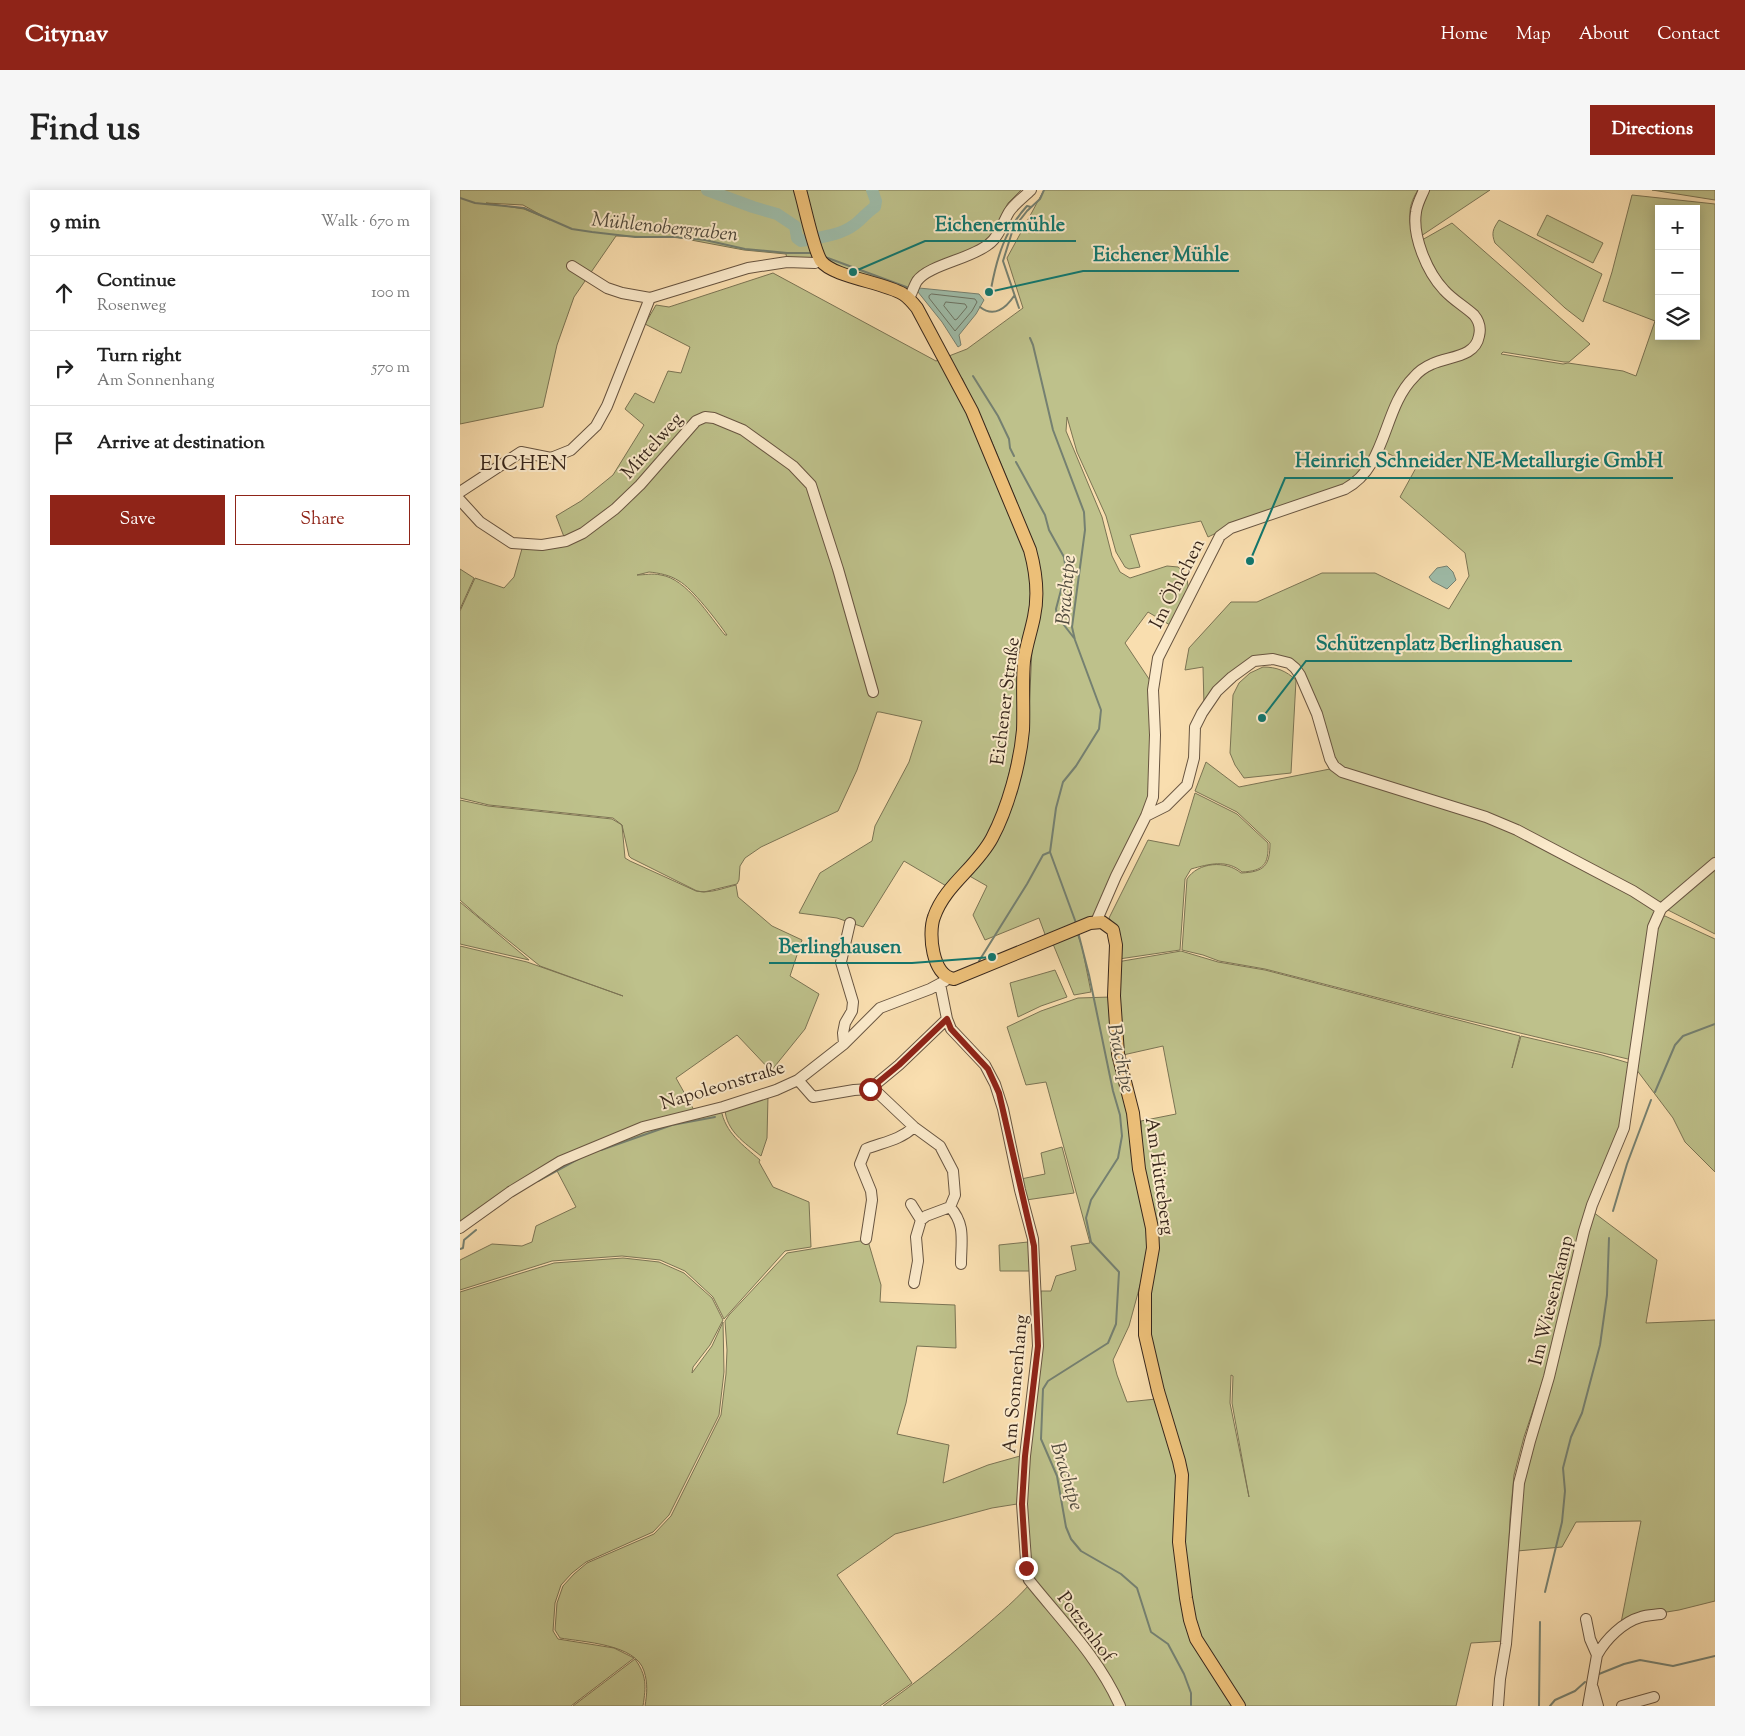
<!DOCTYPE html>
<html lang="en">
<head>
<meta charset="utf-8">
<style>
	:root { --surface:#fff; --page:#f6f6f6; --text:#222; --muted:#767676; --line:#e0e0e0; --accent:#8f2418 }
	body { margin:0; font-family:"Sorts Mill Goudy",serif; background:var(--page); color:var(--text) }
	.controls { position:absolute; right:15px; top:15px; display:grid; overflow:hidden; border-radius:0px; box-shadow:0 2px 12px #0003 }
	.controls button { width:45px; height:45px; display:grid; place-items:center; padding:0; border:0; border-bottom:1px solid var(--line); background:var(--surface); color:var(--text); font:25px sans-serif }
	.stop { position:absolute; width:15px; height:15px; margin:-11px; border:4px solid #8f2418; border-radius:50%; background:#fff }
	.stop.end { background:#8f2418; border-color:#fff; box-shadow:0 1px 5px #0008 }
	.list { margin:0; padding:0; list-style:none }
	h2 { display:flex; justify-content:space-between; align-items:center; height:65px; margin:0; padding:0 20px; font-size:21px }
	h2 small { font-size:16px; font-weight:400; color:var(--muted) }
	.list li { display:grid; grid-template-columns:32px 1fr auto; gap:15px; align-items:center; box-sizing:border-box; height:75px; padding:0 20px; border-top:1px solid var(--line) }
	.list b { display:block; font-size:19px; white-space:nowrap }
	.list p { margin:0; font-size:16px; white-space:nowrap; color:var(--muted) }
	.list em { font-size:16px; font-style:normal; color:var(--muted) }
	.actions { display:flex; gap:10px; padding:15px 20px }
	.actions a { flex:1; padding:11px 0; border:1px solid var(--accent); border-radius:0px; text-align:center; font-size:18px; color:var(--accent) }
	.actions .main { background:var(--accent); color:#fff }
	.icon { flex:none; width:28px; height:28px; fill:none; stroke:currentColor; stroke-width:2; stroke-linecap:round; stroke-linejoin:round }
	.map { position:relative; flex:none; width:1255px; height:1516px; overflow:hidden; border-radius:0px }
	header { display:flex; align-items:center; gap:30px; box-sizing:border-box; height:70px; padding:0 25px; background:var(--accent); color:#fff }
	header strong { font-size:24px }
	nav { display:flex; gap:28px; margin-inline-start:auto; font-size:18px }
	.intro { display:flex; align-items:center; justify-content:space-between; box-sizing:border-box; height:120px; padding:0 30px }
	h1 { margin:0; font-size:35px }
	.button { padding:12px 22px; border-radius:0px; background:var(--accent); color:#fff; font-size:18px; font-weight:700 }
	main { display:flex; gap:30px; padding:0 30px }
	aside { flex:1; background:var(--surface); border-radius:0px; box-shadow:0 2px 12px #0003 }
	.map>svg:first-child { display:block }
</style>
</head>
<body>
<header>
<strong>Citynav</strong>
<nav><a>Home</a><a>Map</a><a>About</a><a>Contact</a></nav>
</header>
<div class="intro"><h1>Find us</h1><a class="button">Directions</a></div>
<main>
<aside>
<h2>9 min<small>Walk · 670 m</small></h2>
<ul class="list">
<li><svg class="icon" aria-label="ahead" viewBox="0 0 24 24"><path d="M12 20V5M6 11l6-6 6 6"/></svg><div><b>Continue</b><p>Rosenweg</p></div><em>100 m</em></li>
<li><svg class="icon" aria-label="right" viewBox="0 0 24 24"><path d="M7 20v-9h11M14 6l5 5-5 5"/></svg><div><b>Turn right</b><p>Am Sonnenhang</p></div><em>570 m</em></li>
<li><svg class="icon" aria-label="arrive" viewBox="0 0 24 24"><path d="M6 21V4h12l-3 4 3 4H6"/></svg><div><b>Arrive at destination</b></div></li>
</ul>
<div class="actions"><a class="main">Save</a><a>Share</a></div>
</aside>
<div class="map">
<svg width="1255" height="1516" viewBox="0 0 1255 1516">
	<rect width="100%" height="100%" fill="#f9deaf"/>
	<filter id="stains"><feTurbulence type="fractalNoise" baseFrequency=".004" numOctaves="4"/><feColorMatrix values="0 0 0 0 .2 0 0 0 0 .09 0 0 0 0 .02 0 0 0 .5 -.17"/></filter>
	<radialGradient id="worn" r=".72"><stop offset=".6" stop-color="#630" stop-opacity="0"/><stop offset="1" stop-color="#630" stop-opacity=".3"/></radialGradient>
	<!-- green -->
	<path fill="#bec18b" stroke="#7b7454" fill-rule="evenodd" d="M0 0H337L353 70 327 69 326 64 284 60 215 47 156 46 114 107 97 155 83 217 0 234ZM26 13 63 15 90 30 64 19Z
		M345 0H561L548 13 530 47 501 67 479 75 448 101 377 77 368 72 363 62Z
		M584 0H958C954 6 950 15 950 22 947 49 970 100 993 115 1001 121 1012 126 1021 129V126C988 101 977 89 962 50L992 33 1130 154 1109 172H1104L1043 162 1041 164 1103 174 1108 173 1163 181 1176 186 1195 131 1143 111 1152 82 1172 5 1255 14V669L1243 681 1202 714 1058 639 1027 627 883 581C879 577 875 574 872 569 857 542 853 460 809 466 804 467 798 467 793 468 776 475 755 502 744 516L743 477 725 480 729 458 771 412H797L862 383H915L989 419 1009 386 1005 363 940 307 957 276 915 258 907 272 890 292 775 334 748 347 741 331 670 345 680 377 669 379 665 377 656 362 646 326 617 262 607 227 606 241 642 327 652 366 660 382 670 388 707 376 718 377 726 384 729 401 710 435 688 422 665 453 691 492 689 606 683 625 634 729 586 747 579 728 525 750 513 725 527 696 506 684 522 671 536 648 546 626 558 588 568 543 572 459 580 405 576 359 529 245 502 188 497 191 553 318 573 380 575 406 565 451 561 478 559 540 538 632 519 667 488 697 444 671 403 737 377 728 339 723 360 683 412 651 415 636 449 572 462 531 420 522H417L397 580 378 621 301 657 285 668 280 676 279 690 277 694 244 702 237 701 171 668 169 666 162 635 165 668 170 671 236 701C250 704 263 698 276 695L278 707 312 736 342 750 330 786 359 804 345 839 311 881 277 845 216 888 235 922 182 935 99 970 49 1001 0 1035V756L67 772 163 806 80 776 18 726 0 710V610L28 616 152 629 162 635 153 628 29 615 0 608V421L15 388 44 398 54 387 63 355 81 356 106 352 96 326 121 311 153 285 184 235 165 219 175 203 194 213 208 181 221 183 230 157 185 134 196 115 209 117 313 83 476 171 507 159 563 118 547 68ZM1199 19H1236V146H1199ZM189 382C199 383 210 385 219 391 232 398 258 432 267 445H265C249 426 227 389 201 385 192 383 185 385 177 385Z
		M969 0H1030L961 46 959 26Z
		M1192 0H1255V10Z
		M1087 25 1143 53 1133 73 1077 45Z
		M1039 30 1142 84 1123 132 1105 118 1035 53C1031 43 1033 39 1039 30Z
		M0 379 14 388 0 419Z
		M803 477C817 477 826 481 836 490L831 583 784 588 775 575 770 563 773 505 779 493 790 483Z
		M746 572 779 597 875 578 1026 628 1173 702 1195 720 1172 870 981 824 805 779 759 771 743 765 722 760 727 689C738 672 766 670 781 683 804 682 810 676 810 653L777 622 735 601Z
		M735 603 777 624 808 653C809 675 803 681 782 682 767 669 749 674 731 679L725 689 720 760 659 769 654 734 649 728 688 650 719 656Z
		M1255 677V744L1204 718Z
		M0 712 69 770 0 754Z
		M1205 726 1255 749V982L1225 952 1213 928 1176 879 1195 737 1201 727Z
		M617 743 622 757 631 802 614 805 593 754Z
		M721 761 758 772 805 780 1060 846 1052 878 1061 846 1142 865 1172 874 1162 937 1129 1015 1085 1184 1064 1247 1054 1285 1050 1329 1044 1451 1011 1453 996 1516H782L738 1445 724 1381 725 1310 688 1138 694 1070 684 984 681 931 716 924 703 856 663 865 657 772ZM771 1185 773 1186 772 1213 789 1307 770 1213Z
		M595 780 607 807 581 816 558 827 550 793Z
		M651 807 663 895 687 1030 688 1066 669 1136 653 1170 657 1185 667 1212 696 1209 718 1284 727 1433 776 1516H663L651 1488 620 1445 572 1389 563 1314 581 1101H591L596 1086 616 1080 611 1056 630 1053 586 892 566 895 547 837 581 821 618 808Z
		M308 906 307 948 301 966C285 953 266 941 265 919Z
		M261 919C265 943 283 955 300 970L299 972 313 997 349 1012 351 1057 325 1061 264 1129 253 1107 225 1081 200 1070 162 1066 92 1071 0 1100V1070L32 1054 62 1056 72 1052 76 1036 116 1017 95 977 183 938Z
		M602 957 614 1003 566 1010 561 989 585 984 581 963Z
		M1133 1022 1197 1070 1186 1133 1255 1130V1411L1219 1420 1182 1426 1160 1438 1181 1331 1116 1332 1102 1357 1057 1361 1061 1294Z
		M406 1050 408 1051 421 1095 420 1112 495 1115 496 1158 457 1156 446 1213 437 1244 489 1255 483 1293 528 1275 560 1266 557 1314 532 1318 435 1344 377 1385 452 1493 420 1516H185C187 1504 188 1493 184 1481 176 1454 123 1452 100 1448L95 1440 97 1413 103 1396 114 1384 127 1373 194 1344 211 1326 261 1225 266 1184 267 1160 265 1131 269 1125 327 1063Z
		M568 1052 570 1081H540L539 1055Z
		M163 1068 199 1072 224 1083 252 1108 263 1130 250 1155 233 1177 232 1183 252 1156 263 1132 264 1182 259 1225 209 1325 193 1342 126 1372 112 1383 101 1395 95 1413 93 1441 98 1449 154 1458 174 1468 111 1516H0V1102L94 1073Z
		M569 1395C602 1432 634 1472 656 1516H423C454 1494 483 1471 512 1447 532 1430 552 1414 569 1395Z
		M175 1469C187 1486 186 1496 183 1516H113Z"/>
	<!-- water -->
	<path fill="#9ebca9" stroke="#758071" d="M459 98 519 104 524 110 516 124 499 145 501 155 498 157 482 132 458 102Z
		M987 376 993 382 996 390 987 399 972 391 969 387 977 378Z"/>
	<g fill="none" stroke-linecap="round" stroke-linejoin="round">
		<!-- shore -->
		<path stroke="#6b7262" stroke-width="1" d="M472 104 515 109 517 112 512 121 495 141 469 108V106Z
			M486 112 505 114 507 117 497 129 495 130 484 116Z"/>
		<!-- stream -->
		<path stroke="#758071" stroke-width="2" d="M0 8 15 13 64 18 112 39 132 42 175 47H215L245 50 285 59 327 63H352
			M365 67 449 98
			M531 99C537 67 545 40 567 16L571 17
			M520 117C534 128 546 118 554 106
			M559 118 543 71 553 39 567 21 580 9 584 0
			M570 148 573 155 593 240 624 322 625 340 612 437 615 450 641 520 639 539 616 576 603 592 596 618 590 662 616 733
			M513 186 538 226 549 249 550 258 554 266
			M556 272 585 325 589 340 604 367 606 381 596 419 597 426 614 448
			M618 742 629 785 653 901 660 925 662 946 658 968 631 1010 626 1028 631 1052 659 1082 656 1134 648 1153 588 1191 583 1199 581 1249 597 1286 606 1337 611 1349 621 1361 661 1384 677 1398 691 1442 708 1454 724 1484 731 1503V1516
			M519 771 567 694 583 665 590 662
			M1195 902 1215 855 1223 846 1255 834
			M141 960 212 935 255 927
			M78 991 120 968
			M1153 1021 1167 974 1191 910
			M0 1059 3 1058 4 1050 16 1040
			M1085 1402 1102 1332 1105 1301 1103 1278 1111 1247 1122 1223 1140 1155 1147 1105 1149 1048
			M1139 1484 1164 1474 1180 1470 1213 1476 1255 1466
			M1079 1516 1080 1432
			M1090 1516 1095 1510 1115 1501 1125 1492"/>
		<!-- river -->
		<path stroke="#9ebca9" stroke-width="12" d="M247 0 293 17 317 24 335 36 337 48 341 51C359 47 379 46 394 35 402 29 407 22 415 17L416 11 412 0"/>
		<!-- minor casing -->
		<g stroke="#685541" stroke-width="12">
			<path id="minor" d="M112 76 147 98 162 103 190 108
				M449 108C452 103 454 96 457 91 468 75 511 69 529 54 539 47 543 32 549 22 555 13 564 7 571 0
				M0 302 61 262 91 268 111 260 136 236 147 216 190 108 288 78 327 72 355 73 361 70
				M0 310 20 332 52 353 82 355 106 351 123 343 155 319 180 295 236 231 245 227 254 228 283 240 333 276 351 295 378 379 413 502
				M686 626 706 616 727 595 734 568 735 537 742 523 757 501 772 487 794 471 813 469 829 473 835 478 840 485 857 524 870 569 874 576 882 582 1026 627 1057 640 1173 701 1201 719
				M636 732 656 686 686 626 693 607 695 545 693 500 698 468 760 346 771 338 885 299C928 276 922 219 954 187 959 181 965 177 972 174 988 166 1015 168 1019 146 1021 138 1019 131 1014 125 1004 116 993 110 984 100 967 82 952 46 956 22 957 14 961 7 964 0
				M480 794 487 829 491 839 525 875 535 894 543 919 560 1000 573 1049 578 1156 565 1266 562 1314 567 1384 569 1390C601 1430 639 1468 660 1516
				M384 854 383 843 385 833 392 821 393 812 381 772 390 733
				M338 890 353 907 394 900 410 899 439 875 487 829
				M410 899 417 902 454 937 480 956 493 981 495 1005 490 1017 466 1026 461 1030 456 1047 458 1071 454 1093
				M451 1014 461 1030
				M490 1017C506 1035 501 1051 501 1074
				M0 1038 50 1002 101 971 183 937 263 917 316 900 338 890 384 854 420 818 470 799 485 791
				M406 1049 412 1010 411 1001 400 974 406 959C424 952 440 950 454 937
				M1126 1429 1130 1449 1137 1465 1128 1516
				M1137 1465C1146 1449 1163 1432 1181 1427 1187 1425 1194 1425 1201 1424
				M1133 1498 1138 1516
				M1038 1516 1040 1489 1046 1454 1059 1293 1070 1251 1089 1187 1124 1041 1132 1015 1164 938 1193 737 1201 719 1255 673
				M1162 1516 1194 1507"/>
		</g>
		<!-- major casing -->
		<g stroke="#38271c" stroke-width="14">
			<path id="major" d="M340 0C345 17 353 58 361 71 373 87 423 92 443 104 449 108 453 113 457 118L512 221 570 360C576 382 579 404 574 427 571 442 566 456 564 471 562 494 564 517 563 540 560 574 548 618 532 648 516 678 485 695 474 727 468 743 472 786 494 789L630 733 642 732 653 740 656 755 654 806 658 864 673 923 679 979 692 1038 693 1058 685 1103V1145L698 1201 719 1271 722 1285 719 1352 726 1408 730 1430 736 1449 779 1516"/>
		</g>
		<!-- minor -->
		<use href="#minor" stroke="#fbeacb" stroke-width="10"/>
		<!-- major -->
		<use href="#major" stroke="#ecbf78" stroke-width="12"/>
	</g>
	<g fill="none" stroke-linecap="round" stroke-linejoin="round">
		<!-- route -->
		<path stroke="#8f2418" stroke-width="6" d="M410 899 439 875 487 829 491 839 528 879 539 903 574 1056 578 1156 565 1266 562 1314 566 1378"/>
	</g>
	<g text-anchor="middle" stroke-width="4" stroke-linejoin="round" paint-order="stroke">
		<!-- street labels -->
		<g font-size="19" fill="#38271c" stroke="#fbeacb">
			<text transform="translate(191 255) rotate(-48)" y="7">Mittelweg</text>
			<text transform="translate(716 393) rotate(-63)" y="7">Im Öhlchen</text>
			<text transform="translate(544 511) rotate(-83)" y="7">Eichener Straße</text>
			<text transform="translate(262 894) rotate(-17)" y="7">Napoleonstraße</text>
			<text transform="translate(701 986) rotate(82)" y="7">Am Hütteberg</text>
			<text transform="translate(1090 1110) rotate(-76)" y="7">Im Wiesenkamp</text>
			<text transform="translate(554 1194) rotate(-85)" y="7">Am Sonnenhang</text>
			<text transform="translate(627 1436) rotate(53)" y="7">Potzenhof</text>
		</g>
		<!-- water labels -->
		<g font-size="20" font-style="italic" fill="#524c3f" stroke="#fbeacb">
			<text transform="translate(205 36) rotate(6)" y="7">Mühlenobergraben</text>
			<text transform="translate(605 400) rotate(-85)" y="7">Brachtpe</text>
			<text transform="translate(662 868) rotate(78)" y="7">Brachtpe</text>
			<text transform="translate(608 1286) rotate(73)" y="7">Brachtpe</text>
		</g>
		<!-- quarter labels -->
		<g font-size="21" letter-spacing="1" fill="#38271c" stroke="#fbeacb">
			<text x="64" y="280">EICHEN</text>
		</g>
	</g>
	<!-- callouts -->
	<path fill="none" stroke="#0f766e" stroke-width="2" d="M393 82L465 51H616M529 102L623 81H779M790 371L825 288H1213M802 528L846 471H1112M532 767L452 773H309"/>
	<g fill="#0f766e" stroke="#fbeacb" stroke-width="2">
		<circle cx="393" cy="82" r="5"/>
		<circle cx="529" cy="102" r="5"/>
		<circle cx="790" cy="371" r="5"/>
		<circle cx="802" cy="528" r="5"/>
		<circle cx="532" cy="767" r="5"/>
	</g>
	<g font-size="20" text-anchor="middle" font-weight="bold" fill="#0f766e" stroke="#fbeacb" stroke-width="4" stroke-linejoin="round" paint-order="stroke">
		<text x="540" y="41">Eichenermühle</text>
		<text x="701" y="71">Eichener Mühle</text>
		<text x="1019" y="277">Heinrich Schneider NE-Metallurgie GmbH</text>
		<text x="979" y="460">Schützenplatz Berlinghausen</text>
		<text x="380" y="763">Berlinghausen</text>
	</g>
	<rect width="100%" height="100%" filter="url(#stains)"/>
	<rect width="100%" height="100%" fill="url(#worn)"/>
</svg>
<div class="controls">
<button>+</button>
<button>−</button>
<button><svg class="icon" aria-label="layers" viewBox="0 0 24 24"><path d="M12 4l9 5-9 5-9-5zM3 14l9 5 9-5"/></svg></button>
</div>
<div class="stop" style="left:410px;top:899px"></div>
<div class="stop end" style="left:566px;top:1378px"></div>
</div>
</main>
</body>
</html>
